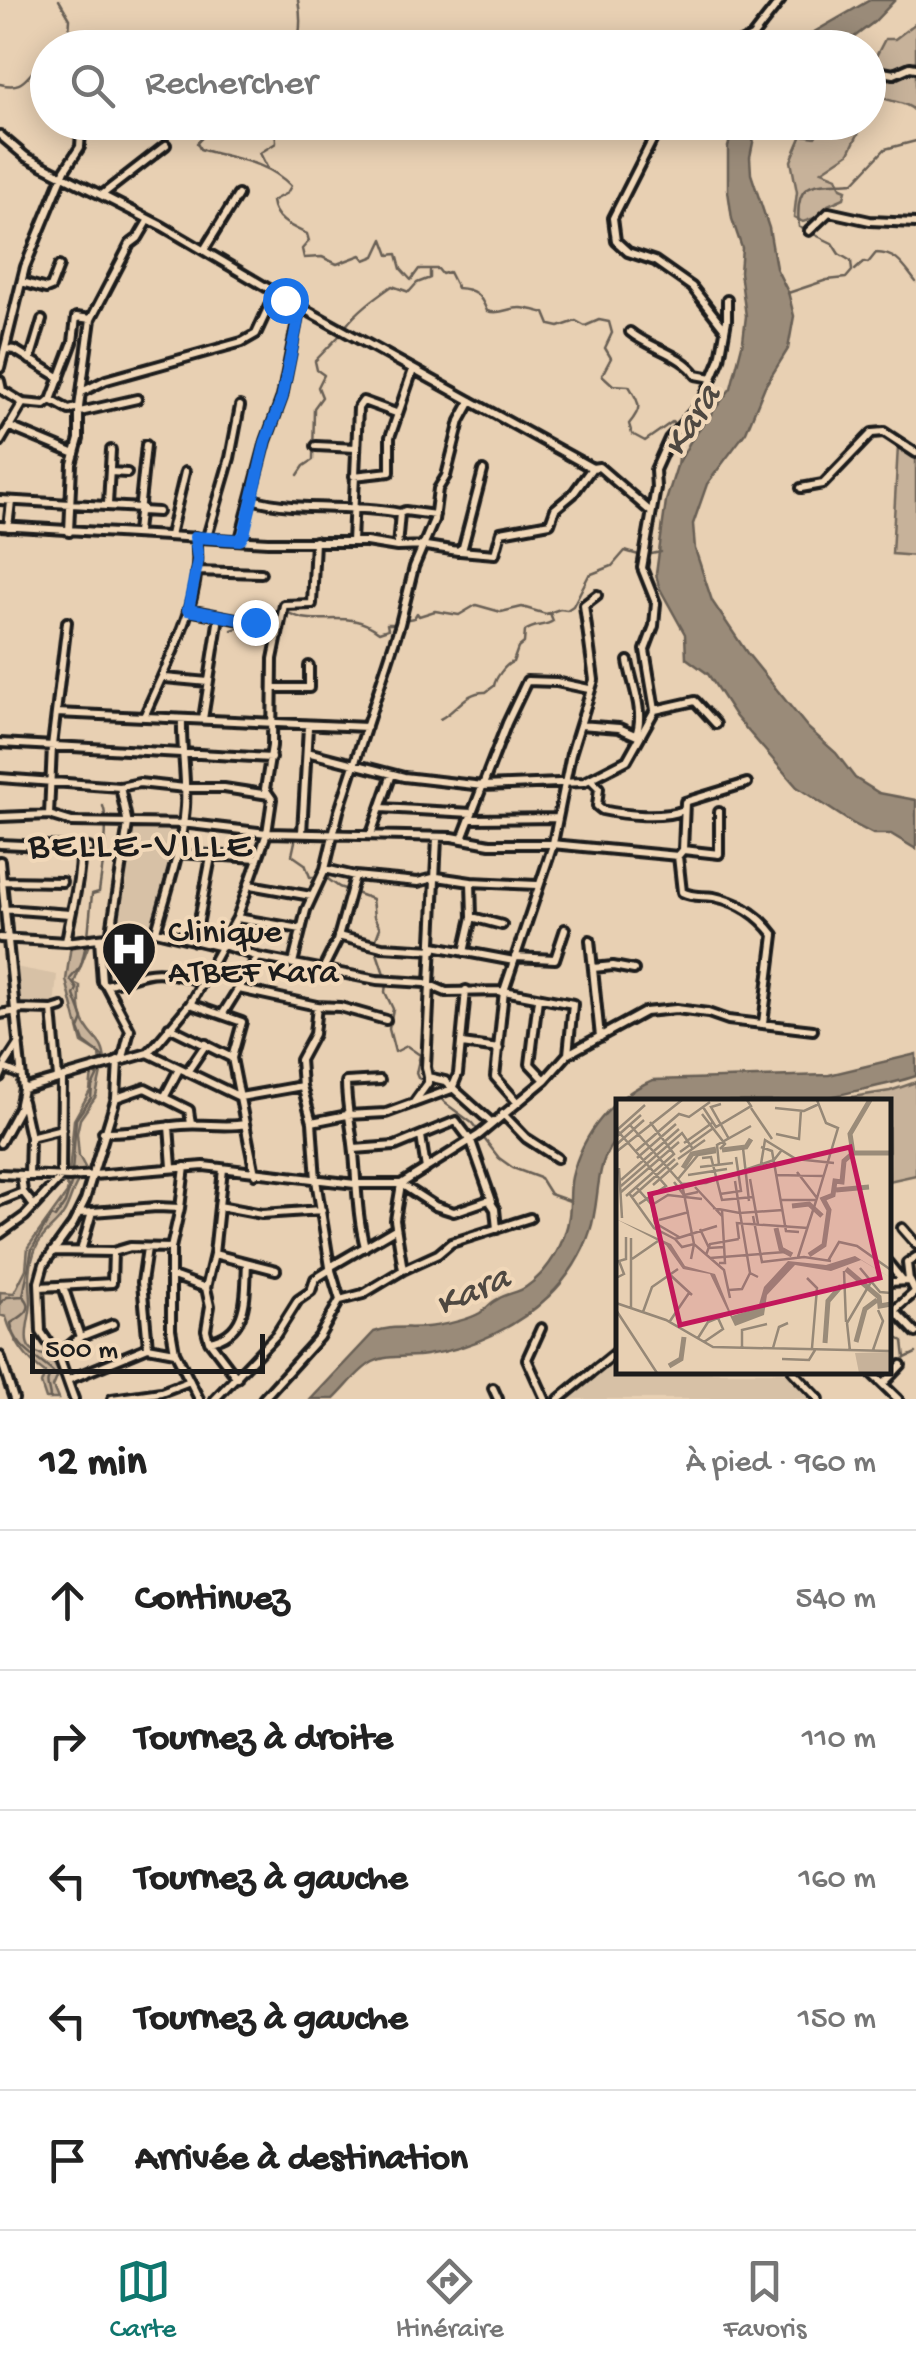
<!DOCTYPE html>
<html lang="fr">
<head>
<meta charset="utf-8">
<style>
	:root { --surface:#fff; --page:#f6f6f6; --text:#222; --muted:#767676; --line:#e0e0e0; --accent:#0f766e }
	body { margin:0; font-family:"Gochi Hand",sans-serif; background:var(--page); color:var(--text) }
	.scale { position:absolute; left:30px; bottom:25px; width:235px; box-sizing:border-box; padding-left:10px; border:5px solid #1c1c1c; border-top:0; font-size:28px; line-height:35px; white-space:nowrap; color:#1c1c1c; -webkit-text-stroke:8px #f1d8b9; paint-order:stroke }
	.stop { position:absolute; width:30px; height:30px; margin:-22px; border:8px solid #1a73e8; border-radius:50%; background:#fff }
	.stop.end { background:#1a73e8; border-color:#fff; box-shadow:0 2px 10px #0008 }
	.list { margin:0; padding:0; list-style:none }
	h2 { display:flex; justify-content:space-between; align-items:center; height:130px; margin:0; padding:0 40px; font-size:42px }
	h2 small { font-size:32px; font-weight:400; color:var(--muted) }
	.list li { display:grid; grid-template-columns:65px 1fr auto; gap:30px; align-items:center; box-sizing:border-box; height:140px; padding:0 40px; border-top:2px solid var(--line) }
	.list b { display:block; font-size:38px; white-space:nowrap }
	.list em { font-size:32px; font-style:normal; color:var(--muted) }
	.icon { flex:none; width:55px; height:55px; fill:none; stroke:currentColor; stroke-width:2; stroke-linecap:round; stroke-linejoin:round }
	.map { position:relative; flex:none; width:916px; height:1399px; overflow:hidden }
	.search { position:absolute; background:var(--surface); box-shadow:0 5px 25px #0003; left:30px; right:30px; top:30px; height:110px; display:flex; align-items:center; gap:25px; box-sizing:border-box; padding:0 35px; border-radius:55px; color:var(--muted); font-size:38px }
	.sheet { height:830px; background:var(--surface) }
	nav { display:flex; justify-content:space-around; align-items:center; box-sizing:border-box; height:140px; border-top:2px solid var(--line); background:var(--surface); font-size:28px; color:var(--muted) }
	nav a { display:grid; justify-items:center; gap:5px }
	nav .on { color:var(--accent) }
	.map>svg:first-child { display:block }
</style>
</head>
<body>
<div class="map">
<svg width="916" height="1399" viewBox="0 0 916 1399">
	<rect width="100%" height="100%" fill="#e8d0b3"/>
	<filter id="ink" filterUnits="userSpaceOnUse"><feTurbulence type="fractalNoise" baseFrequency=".01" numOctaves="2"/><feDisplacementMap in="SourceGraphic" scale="20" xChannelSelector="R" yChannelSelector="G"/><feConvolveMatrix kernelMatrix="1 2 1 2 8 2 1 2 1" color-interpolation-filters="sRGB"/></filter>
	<g filter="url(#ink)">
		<!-- built -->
		<path fill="#d7c1a6" d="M128 827 181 828 155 927 112 934Z
			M15 967 57 975 54 1008 18 1007Z
			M618 1356V1372H785L812 1399H564Z"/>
		<!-- green -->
		<path fill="#c7b29a" stroke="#72675b" stroke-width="2.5" d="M916 23V112C905 99 885 104 872 91L878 85 879 78 874 77 870 68 885 39H895Z
			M818 123 831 125 855 122 860 130 849 153 822 171 837 177 841 188 846 190 844 198 828 205 823 215 803 222 794 217 797 192 791 161 802 135 815 137 819 131Z
			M898 446 916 454V556L892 554Z
			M89 944 74 983 80 986C80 1000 78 1013 86 1026 95 1041 104 1042 105 1062L101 1063 100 1054 82 1043 66 980 71 945Z
			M102 1068 96 1096 80 1119 77 1133 79 1156 87 1171 69 1174 74 1120 90 1091 92 1072Z
			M916 1082V1175L889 1181 888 1102 827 1101 890 1091Z
			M81 1178C72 1188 71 1201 64 1213 57 1226 42 1233 36 1248 28 1267 30 1283 31 1301 32 1320 12 1355 49 1355L59 1373 53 1387 58 1399H46L41 1384 45 1373C25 1359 13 1341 6 1317L0 1315V1292L14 1293 26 1269 28 1247 67 1193 68 1187 62 1179Z"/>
		<!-- water -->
		<path fill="#9a8b79" stroke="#685f54" stroke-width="2.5" d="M870 0H895L874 22 841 47H788Z
			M735 122 757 123 750 157 751 174 769 228 776 268 788 292 794 316 788 349 765 386 746 432 707 484 693 524 695 549 712 601 747 653 808 728 836 753 855 778 879 793 916 800V849L891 834H873L852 823 797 787 736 717 708 674 686 658 685 634 659 587 656 574 666 501 677 466 690 442 731 388 743 341 746 316 740 272 742 248 732 219 728 191V147Z
			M916 1054V1076C883 1087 849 1091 815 1101L618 1102V1137C593 1163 601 1199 590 1231 583 1254 567 1279 549 1296 517 1327 471 1349 426 1355 409 1358 388 1354 373 1362 358 1370 347 1387 334 1399H311L374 1332C393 1325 408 1329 427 1327 443 1325 466 1321 480 1313 486 1309 491 1302 498 1299 507 1293 518 1293 526 1287 548 1272 566 1242 569 1216 571 1203 569 1190 572 1177 582 1134 612 1097 653 1080L829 1075Z"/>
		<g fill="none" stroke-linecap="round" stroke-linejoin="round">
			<!-- stream -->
			<path stroke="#685f54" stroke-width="2.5" d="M59 0 70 19 68 48
				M51 48 59 42 65 48
				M296 48C301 32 301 15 298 0
				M0 84C28 91 24 73 45 63L48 58
				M217 122 197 143 200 149C232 159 266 160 291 186L287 193 272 201C274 220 292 227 307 234L309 241 302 249 304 258 322 257 337 264 361 255 365 260 375 256 383 239 389 255 397 254 401 269 411 280 419 269H438L442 274 449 272 457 288C475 289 480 294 487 311 500 315 507 308 520 308 528 308 537 311 545 313L550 325 559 327 576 321 585 326 599 320 609 322 612 333 605 348 611 358 602 375 613 385 629 386C640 404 643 407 629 424L632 434 645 441 672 422 676 426
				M267 167 260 153 276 143 275 122
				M855 270 864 262 868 263 876 253C897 253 904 267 916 282
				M788 293 827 280 846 278 852 271 851 261 839 254 832 243 799 227C794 178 813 185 854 182L885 149 916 141
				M345 327C358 310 375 298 392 286L409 292 417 283 430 278V271
				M677 466 681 432
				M298 475 304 466 313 460 314 408 322 397 318 387 324 375 317 370 315 361 341 334
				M256 620C259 618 265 613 270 612 281 608 291 615 302 618 329 623 352 611 379 632L388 629 387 624H396
				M403 620 414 618 417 613 419 616 435 611 459 615 476 605 501 612 522 607 546 614 560 609 567 610 573 606 589 575 612 566 625 551 642 556 661 552
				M232 630 249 624
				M440 719C457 711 465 691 486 692L494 686C495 679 505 664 513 662L518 648 524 643 525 631C534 624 544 627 553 621L550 613
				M296 837 292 855 305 864 310 877H317
				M325 877 339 887 372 899 374 917 380 928 374 944 385 977
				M88 936 92 894 99 892C102 869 110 825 103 806
				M86 944 81 966 70 979 77 989 74 995 83 1019 79 1029 84 1042 103 1057V1062
				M386 984 385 992 393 1009 389 1029 395 1052 407 1046 420 1055 416 1073 418 1078 428 1083 445 1103 472 1123 499 1158 513 1168 540 1178 550 1194 570 1201
				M72 1173 76 1119 91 1098 92 1087 100 1070
				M23 1296 32 1249 51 1216 55 1218 65 1203 72 1181
				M0 1303 7 1297 23 1296C37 1309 21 1317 11 1323 14 1348 38 1358 54 1373 42 1382 50 1387 50 1399
				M888 1333 903 1341 905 1358 916 1353"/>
			<!-- minor casing -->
			<g stroke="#1c1c1c" stroke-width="14">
				<path id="minor" d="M731 48 752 37 781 0
					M868 76 877 71 894 74 910 67 916 68
					M656 122V133L613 218 616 241 628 252 655 261 692 287 724 328
					M0 135 26 157 162 226 288 300
					M103 194 166 145
					M809 231 829 212 870 221 916 223
					M204 250 238 195
					M22 282 46 289 51 287 59 266
					M630 332C649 348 684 355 696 375L712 378
					M6 349 15 350 60 378
					M30 360 42 320
					M0 368 25 267 65 170 80 147 81 130
					M0 381 2 390 23 403 45 405 51 400 69 410 79 407
					M82 392 106 380 242 342 256 334 269 306 288 300 592 468 599 467 651 512
					M51 400 73 342 76 317 91 319
					M80 412 137 399
					M10 427 75 454
					M0 442 23 403
					M316 446 356 448
					M110 472 127 473
					M354 476 390 472V437L413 370
					M801 488 823 484 872 433 884 432 916 453
					M252 499C299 513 351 503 400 513L397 547
					M0 500 142 508
					M108 504 111 450
					M141 511 158 512
					M400 513 405 511 435 515
					M0 526 268 542H366L397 547 426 546 458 551 463 547 483 471
					M8 527 11 502
					M69 532 72 464 79 439V407L91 319 130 244 138 238 148 221
					M137 532 146 445
					M170 535 185 472
					M207 537 230 458 240 406
					M240 539 266 441 282 397 300 306
					M352 542 358 408 363 401 396 413
					M460 551 495 554 501 532 550 523 555 509 573 494 592 468
					M196 571 261 573
					M188 610 279 627
					M628 661C632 685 645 711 636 735
					M165 678 208 682
					M274 688H309V666
					M655 710 695 701 716 724
					M56 713 367 727
					M144 717C164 669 208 592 195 537
					M203 719 218 623
					M580 725 619 728 637 736
					M0 743 271 758
					M307 752 404 777 483 786 584 782 627 760 655 710 645 650 654 626 656 603 642 568 656 488 655 470 669 439 702 402 720 359 727 320V300
					M0 778 120 787 128 824 110 938
					M591 780 599 788 597 806 602 810C625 815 662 819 684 810
					M120 787 139 783 185 788H224L269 795
					M381 808 472 813
					M49 815 72 822 190 824 267 833 272 799 265 789 272 746 273 659 284 605 312 604 315 541
					M0 817 49 815 52 746 67 622
					M470 819 558 818
					M302 833 308 727
					M371 834 392 774
					M437 838 426 1067 428 1077 445 1081 492 1123
					M462 839 507 723 527 681 556 682 589 689
					M0 844 89 848
					M683 850 685 802 747 783
					M177 853 258 858
					M678 856 682 892C693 898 702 895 714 897 739 902 759 915 774 935L763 1023
					M0 861 23 1089 19 1108 0 1143
					M2 881 62 882
					M471 882 537 885
					M250 885 311 896
					M4 909 70 914
					M472 917 502 925
					M237 918 301 929
					M156 931 222 947
					M338 936 382 947 434 950
					M0 938 66 942 156 931C167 891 182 849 185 807 187 778 181 749 182 719
					M99 939 102 982 106 985C154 972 149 966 200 981
					M590 940 600 1037
					M195 941 211 857
					M66 942C71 910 81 881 80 849
					M223 945 258 957 377 980 425 983 446 992 504 991 573 1004 568 1054
					M434 946 514 961
					M464 952 472 917 471 882 437 877 418 882 355 876 325 869 339 811 400 624 414 567 434 520 438 489 446 476 460 421 471 401
					M515 957 555 959 565 929
					M293 963 306 910 325 869
					M593 968 613 966 634 970
					M323 969 337 941 355 876
					M106 985 130 1030 123 1058
					M239 989 317 1006 340 1007 386 1020
					M538 999 530 1064 545 1080
					M190 1004 222 1015 258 957
					M317 1006 314 1034 300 1060 302 1086 312 1122 316 1180 330 1267 340 1300 363 1294 403 1270 395 1220 401 1184 479 1135 545 1080 568 1054 645 1012 676 1009 708 1013 728 1020 813 1030
					M17 1009 52 1010 62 1007
					M52 1010 58 1078
					M0 1014 17 1011
					M222 1015 242 1022 232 1058
					M169 1027 232 1058 255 1174
					M462 1044 499 1049
					M148 1053 240 1097 302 1086
					M6 1063 19 1043
					M187 1072 206 1044
					M0 1077 4 1068 21 1075
					M23 1089 148 1053 155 1046 190 1004 237 918 267 833 452 837 490 844H552L678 856 683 850 719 854V812
					M165 1096 179 1069
					M116 1098 145 1088 189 1110 191 1124
					M22 1101 30 1137 29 1175
					M415 1101 428 1083V1078
					M517 1102 495 1077 504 991 552 848 571 754 594 680 584 605 597 595
					M503 1114 526 1138 557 1158
					M312 1122 347 1115 386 1113 452 1089 458 1074 466 990
					M169 1126 172 1167
					M103 1132C131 1133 155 1127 182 1125 203 1123 226 1128 245 1124
					M421 1136 426 1169
					M30 1137 62 1129
					M354 1149 395 1146 456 1121 471 1141 492 1201
					M185 1167 180 1208 171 1248V1329L175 1352 199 1399
					M223 1169 214 1254 276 1270
					M0 1174 69 1177 204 1166 355 1184H401L435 1206 454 1212 489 1200 495 1209 497 1229
					M21 1175 23 1192 34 1206
					M0 1201 23 1192
					M219 1206 262 1214 322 1210
					M79 1213 157 1207 180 1208
					M902 1228 916 1244
					M0 1234 25 1216 61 1177 62 1078
					M365 1247C357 1216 357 1185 354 1153 352 1129 346 1107 346 1082L380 1080
					M147 1248 142 1282 148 1347
					M53 1251 113 1252 130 1247 171 1248
					M81 1251 92 1212
					M214 1254 206 1288 210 1306 206 1330 209 1341 237 1378
					M888 1263 901 1279
					M330 1267 395 1229
					M403 1270 438 1254 451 1243 530 1218
					M170 1275 206 1288
					M909 1280 907 1263 916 1257
					M888 1282 910 1281 915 1291
					M63 1286 80 1337
					M40 1287 112 1283 113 1252
					M894 1310 916 1333
					M888 1316 916 1291
					M541 1328 527 1359 545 1399
					M209 1341C250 1334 245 1294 247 1263
					M0 1356 14 1399
					M57 1356 80 1337 113 1324
					M793 1372 819 1399
					M870 1372 898 1399
					M68 1380 148 1347 175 1352
					M883 1384 901 1365
					M493 1388 498 1399
					M74 1399 60 1360 41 1332 39 1282 44 1264 73 1224 85 1200 116 1098 118 1060
					M112 1399 161 1392 190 1381
					M215 1399 276 1335 298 1300 311 1291 315 1279 331 1269
					M263 1399 319 1337 340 1300
					M559 1399 618 1351"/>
			</g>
			<!-- minor -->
			<use href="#minor" stroke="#f1d8b9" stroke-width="6"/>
		</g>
	</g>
	<g fill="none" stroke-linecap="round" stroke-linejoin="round" filter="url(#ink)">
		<!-- route -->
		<path stroke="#1a73e8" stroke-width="12" d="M255 622 188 610 198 560 195 537 240 540 244 534 266 441 282 398 299 315 300 305 285 300"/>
	</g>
	<!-- icons -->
	<defs>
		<g id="hospital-pin" transform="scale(2.875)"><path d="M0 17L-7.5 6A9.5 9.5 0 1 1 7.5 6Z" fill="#1c1c1c" stroke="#f1d8b9"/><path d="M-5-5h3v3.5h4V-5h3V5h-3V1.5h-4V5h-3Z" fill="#fff"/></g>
	</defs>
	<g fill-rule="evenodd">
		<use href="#hospital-pin" x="129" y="949"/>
	</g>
	<g text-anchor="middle" stroke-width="8" stroke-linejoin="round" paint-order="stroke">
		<!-- poi labels -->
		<g font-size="35" fill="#1c1c1c" stroke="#f1d8b9" text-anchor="start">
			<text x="168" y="941">Clinique<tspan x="168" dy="40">ATBEF Kara</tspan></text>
		</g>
		<!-- water labels -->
		<g font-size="38" font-style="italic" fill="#4e4841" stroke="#f1d8b9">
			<text transform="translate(689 419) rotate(-58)" y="13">Kara</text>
			<text transform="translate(471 1288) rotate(-24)" y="13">Kara</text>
		</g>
		<!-- quarter labels -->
		<g font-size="40" letter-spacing="2.5" fill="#1c1c1c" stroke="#f1d8b9">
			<text x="141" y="855">BELLE-VILLE</text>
		</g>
	</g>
	<!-- overview -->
	<g transform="translate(616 1099)">
		<rect width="275" height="275" fill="#e8d0b3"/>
		<path d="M275 253V274H243L239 254Z" fill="#c7b29a"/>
		<path d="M0 120 55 145 69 167 99 175 116 217 142 209 148 188 172 162 210 166 239 157 275 179 245 161 215 172 179 166 151 196 148 216 119 227 94 175 67 170 50 146Z" fill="#9a8b79"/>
		<path fill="none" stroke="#9a8b79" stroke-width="5" d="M106 51 130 48 135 40M237 54H275M67 69 76 55 100 50M220 91 253 88M176 107 193 105 206 117M160 129 165 150 176 156M193 156 208 146 213 111 207 100 217 96 219 82 226 83 228 62 237 54 234 35 254 1M230 170 263 198 264 207 275 205M240 243 249 210 261 201M209 244 212 202 225 187M53 267 65 260 68 238"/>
		<path fill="none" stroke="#968877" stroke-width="2.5" d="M105 5 95 8 113 40M87 8 100 28 135 7 131 1M135 9 156 40M159 9 188 12 203 5M86 15 109 45 104 50M14 26 66 85 78 145 75 160M0 30 50 87 23 105M1 31 29 6M160 35 183 40 185 11M0 38 25 16M68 44 96 24M0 46 28 21M145 48 156 52 170 132 183 133M127 49 133 102M20 52 63 15 73 18 94 3M0 53 66 1M64 53 96 30M21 59 60 25M86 59 95 58 106 101 137 98M62 60 89 41M145 65 149 41 180 60 218 64M103 66 101 46 135 27M84 68 117 64M3 69 6 119M181 73 201 99 182 158M72 76 111 70M160 76 207 77M62 80 82 56 100 53M134 80 142 125M5 81 63 30M119 82 124 114 167 111M58 83 68 96 82 93M66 85 90 84 158 61 165 52M37 86 62 64M5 87 66 34 77 50M20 88 36 106 39 124 63 138M79 88 106 117M5 93 63 43M13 94 38 129 59 140M104 95 125 92 120 58M10 97 58 55 34 23M16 98 59 60M201 99 222 29 210 24 201 1M165 101H200M36 106 52 96 86 100M97 109 124 114 134 174 142 178M137 117 146 163 188 158 215 162M43 121 73 113M101 127 59 140 66 148 78 145 108 171 114 199M84 130 93 149 108 148M15 139V208M123 140 121 124 192 129M90 156 94 145 123 140M94 159 169 153M16 160 42 142M212 162 223 143 241 147 275 171M103 164H109L106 111M244 169 264 193 275 194M228 172 230 223M51 173 76 196M0 179 8 175 3 162 10 160V138M191 179 201 189 196 249M113 191 126 190 134 174M0 204 50 221 97 248 275 252M0 211 41 274M27 213 36 188 62 170M54 222 73 194M82 239 92 223 109 216M88 243 107 230 102 219M126 248V231L151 225M157 249 163 228 172 224M257 251 267 222 262 211M234 252 231 224 255 183M166 260 193 261 199 251"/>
		<path fill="#c2185b" fill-opacity="0.15" stroke="#c2185b" stroke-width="5" d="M234 48 264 179 64 226 34 95Z"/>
		<rect width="275" height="275" fill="none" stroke="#1c1c1c" stroke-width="5"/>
	</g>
</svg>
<div class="scale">500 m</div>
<div class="stop" style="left:285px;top:300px"></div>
<div class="stop end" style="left:255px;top:622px"></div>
<div class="search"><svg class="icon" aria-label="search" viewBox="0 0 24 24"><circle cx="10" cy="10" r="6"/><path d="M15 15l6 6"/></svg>Rechercher</div>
</div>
<section class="sheet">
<h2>12 min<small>À pied · 960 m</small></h2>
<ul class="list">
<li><svg class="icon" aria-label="ahead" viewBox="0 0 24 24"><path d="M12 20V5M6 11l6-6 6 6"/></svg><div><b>Continuez</b></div><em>540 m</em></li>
<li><svg class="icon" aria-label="right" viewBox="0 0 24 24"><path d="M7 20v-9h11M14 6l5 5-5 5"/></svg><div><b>Tournez à droite</b></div><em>110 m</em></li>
<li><svg class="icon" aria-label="left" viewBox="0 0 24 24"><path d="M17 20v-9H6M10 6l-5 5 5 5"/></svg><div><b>Tournez à gauche</b></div><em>160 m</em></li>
<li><svg class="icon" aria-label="left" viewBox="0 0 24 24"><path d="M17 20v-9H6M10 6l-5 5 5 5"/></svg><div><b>Tournez à gauche</b></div><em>150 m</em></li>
<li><svg class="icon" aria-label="arrive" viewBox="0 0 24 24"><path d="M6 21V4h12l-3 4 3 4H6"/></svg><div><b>Arrivée à destination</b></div></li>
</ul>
</section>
<nav>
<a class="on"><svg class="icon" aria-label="map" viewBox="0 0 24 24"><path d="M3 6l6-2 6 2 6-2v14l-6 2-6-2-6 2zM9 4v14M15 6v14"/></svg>Carte</a>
<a><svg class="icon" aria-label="directions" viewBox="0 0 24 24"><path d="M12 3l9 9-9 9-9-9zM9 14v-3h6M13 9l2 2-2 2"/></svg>Itinéraire</a>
<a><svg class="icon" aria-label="saved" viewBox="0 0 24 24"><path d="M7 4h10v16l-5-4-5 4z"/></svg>Favoris</a>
</nav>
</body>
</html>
